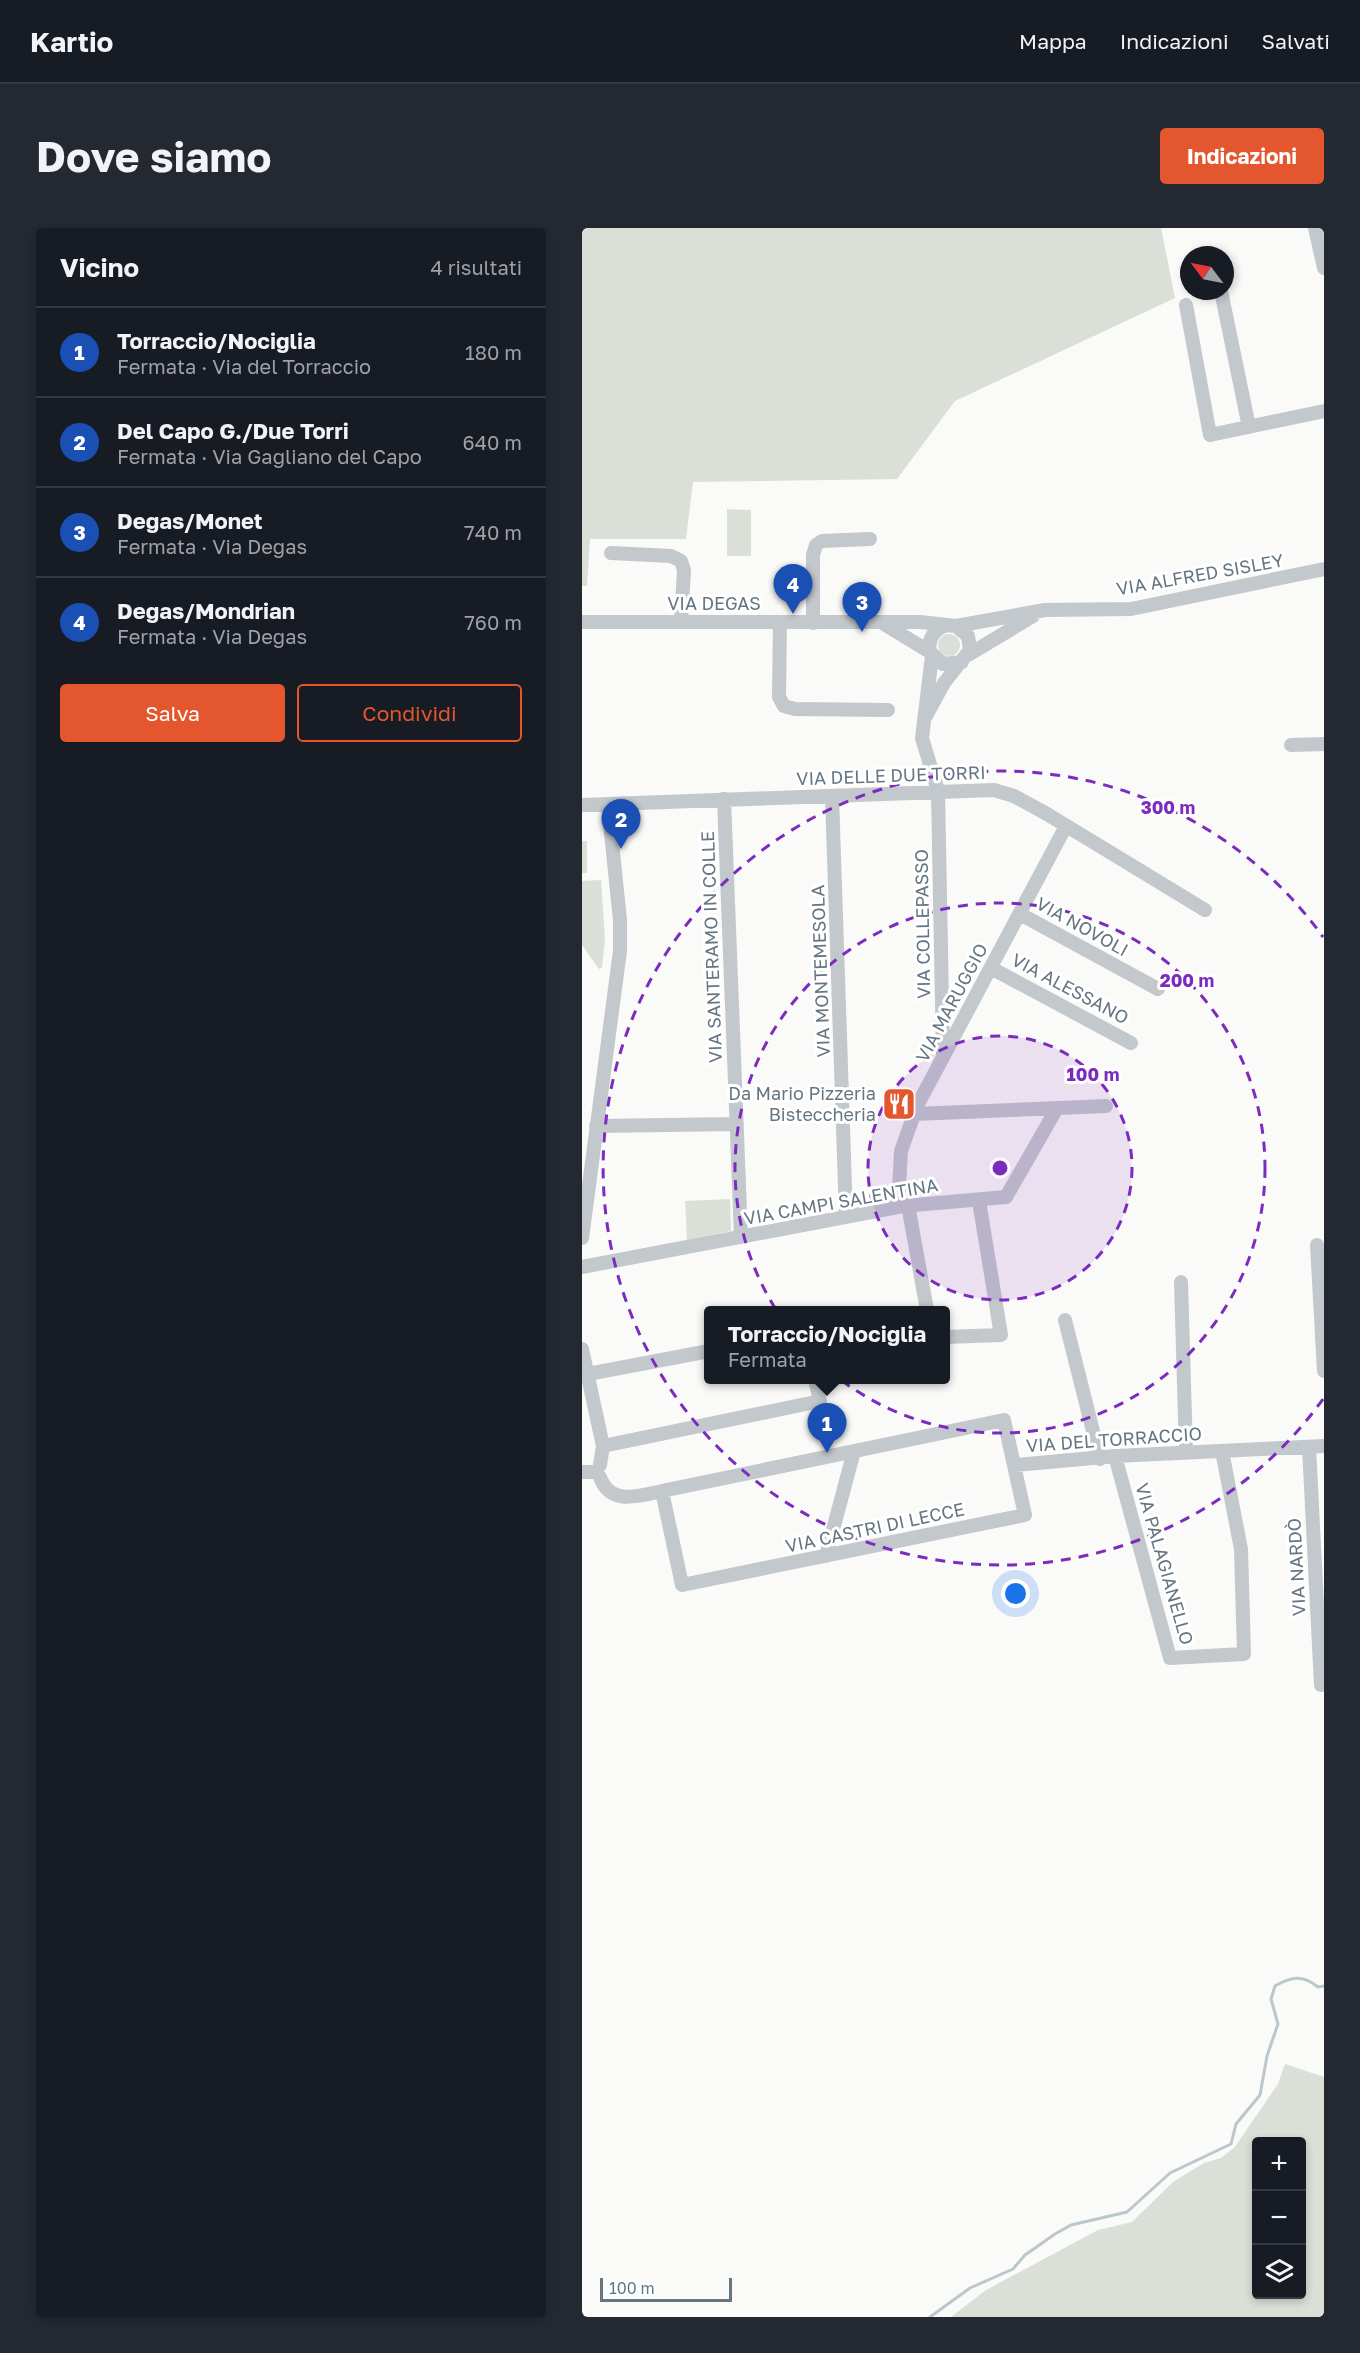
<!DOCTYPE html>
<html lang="it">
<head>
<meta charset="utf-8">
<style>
	:root { --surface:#171b24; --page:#242831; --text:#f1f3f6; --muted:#9ea1a6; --line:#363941; --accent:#e4572e }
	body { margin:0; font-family:"Golos Text",sans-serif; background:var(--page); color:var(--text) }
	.controls { position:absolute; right:18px; bottom:18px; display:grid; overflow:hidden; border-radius:6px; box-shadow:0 3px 9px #0003 }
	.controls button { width:54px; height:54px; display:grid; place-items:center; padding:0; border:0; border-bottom:2px solid var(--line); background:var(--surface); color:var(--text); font:30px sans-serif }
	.compass { position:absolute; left:598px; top:18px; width:54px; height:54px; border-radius:50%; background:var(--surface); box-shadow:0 3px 9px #0003; rotate:302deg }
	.scale { position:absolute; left:18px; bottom:15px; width:132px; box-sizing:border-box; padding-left:6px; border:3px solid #657683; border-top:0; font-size:16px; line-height:21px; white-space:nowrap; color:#657683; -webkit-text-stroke:4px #fff; paint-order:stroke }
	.you { position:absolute; left:434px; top:1366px; width:21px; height:21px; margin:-15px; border:4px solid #fff; border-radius:50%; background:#1a73e8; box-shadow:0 0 0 9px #1a73e833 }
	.badge { display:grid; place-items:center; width:39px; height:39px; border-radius:50%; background:var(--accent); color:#fff; font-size:20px; font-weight:700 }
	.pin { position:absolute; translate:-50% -50px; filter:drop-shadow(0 2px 3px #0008) }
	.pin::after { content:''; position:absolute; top:32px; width:21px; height:18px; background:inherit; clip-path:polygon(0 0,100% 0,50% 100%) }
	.popup { position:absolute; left:122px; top:1078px; width:246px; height:78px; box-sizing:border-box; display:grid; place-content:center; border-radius:6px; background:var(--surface); filter:drop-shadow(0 2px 4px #0005); font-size:20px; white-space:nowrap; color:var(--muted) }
	.popup b { font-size:22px; color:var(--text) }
	.popup::after { content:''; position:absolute; left:50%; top:100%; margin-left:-12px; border:12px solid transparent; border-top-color:var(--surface) }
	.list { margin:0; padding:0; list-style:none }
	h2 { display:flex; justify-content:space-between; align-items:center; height:78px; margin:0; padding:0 24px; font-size:26px }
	h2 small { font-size:20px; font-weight:400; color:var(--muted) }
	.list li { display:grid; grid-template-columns:39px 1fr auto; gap:18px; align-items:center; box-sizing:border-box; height:90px; padding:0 24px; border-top:2px solid var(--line) }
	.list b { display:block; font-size:22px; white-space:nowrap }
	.list p { margin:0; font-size:20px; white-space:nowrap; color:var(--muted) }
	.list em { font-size:20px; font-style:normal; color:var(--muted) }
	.actions { display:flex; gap:12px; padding:18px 24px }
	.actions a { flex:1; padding:14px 0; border:2px solid var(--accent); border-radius:6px; text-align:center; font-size:21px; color:var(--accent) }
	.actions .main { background:var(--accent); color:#fff }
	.icon { flex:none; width:33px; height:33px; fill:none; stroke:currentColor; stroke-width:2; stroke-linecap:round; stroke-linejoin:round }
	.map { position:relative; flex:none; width:742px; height:2089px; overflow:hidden; border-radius:6px }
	header { display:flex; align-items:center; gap:36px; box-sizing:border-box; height:84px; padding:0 30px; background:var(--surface); border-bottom:2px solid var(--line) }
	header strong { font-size:28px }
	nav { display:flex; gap:33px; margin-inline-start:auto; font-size:21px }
	.intro { display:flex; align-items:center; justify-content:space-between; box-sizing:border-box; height:144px; padding:0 36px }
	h1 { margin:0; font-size:42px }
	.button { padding:15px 27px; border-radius:6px; background:var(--accent); color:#fff; font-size:21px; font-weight:700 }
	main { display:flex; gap:36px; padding:0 36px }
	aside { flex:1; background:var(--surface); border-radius:6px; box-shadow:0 3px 9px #0003 }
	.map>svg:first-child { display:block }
</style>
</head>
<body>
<header>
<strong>Kartio</strong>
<nav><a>Mappa</a><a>Indicazioni</a><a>Salvati</a></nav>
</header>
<div class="intro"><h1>Dove siamo</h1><a class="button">Indicazioni</a></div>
<main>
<aside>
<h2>Vicino<small>4 risultati</small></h2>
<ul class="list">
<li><span class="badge" style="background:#1a4fb4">1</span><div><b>Torraccio/Nociglia</b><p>Fermata · Via del Torraccio</p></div><em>180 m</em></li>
<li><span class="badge" style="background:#1a4fb4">2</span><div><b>Del Capo G./Due Torri</b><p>Fermata · Via Gagliano del Capo</p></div><em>640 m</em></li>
<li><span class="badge" style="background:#1a4fb4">3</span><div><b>Degas/Monet</b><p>Fermata · Via Degas</p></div><em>740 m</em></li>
<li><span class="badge" style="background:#1a4fb4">4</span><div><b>Degas/Mondrian</b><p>Fermata · Via Degas</p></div><em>760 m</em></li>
</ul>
<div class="actions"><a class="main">Salva</a><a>Condividi</a></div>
</aside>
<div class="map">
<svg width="742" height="2089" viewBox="0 0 742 2089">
	<rect width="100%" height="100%" fill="#fafaf8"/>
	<!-- green -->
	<path fill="#dadfd7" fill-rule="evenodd" d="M0 0H579L593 70 373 173 315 251 111 254 104 311H8L5 358H0Z
		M145 281 169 282V328H145Z
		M356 417a11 11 0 1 1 22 0a11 11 0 1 1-22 0Z
		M0 613H5V645H0Z
		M19 652 23 711 20 740 17 741 0 717V653Z
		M148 971 149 1003 105 1012 103 973Z
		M703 1836 742 1849V2089H369L404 2062 516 2002 550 1994 591 1954 622 1935 639 1930 652 1920 696 1856ZM674 1914H720V2066H674Z"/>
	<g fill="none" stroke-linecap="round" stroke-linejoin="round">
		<!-- stream -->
		<path stroke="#bbc7cb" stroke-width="3" d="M348 2089 388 2060 431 2041 443 2027 473 2006 489 1997 545 1984 588 1945 649 1916 654 1896 678 1867 685 1828 696 1796 689 1771 693 1758C710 1748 721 1747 736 1759L742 1758"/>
		<!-- minor -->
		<path stroke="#c3c8cc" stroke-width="14" d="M733 0 742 40
			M639 63 667 199
			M604 77 628 207 742 183
			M29 325 89 328 99 333 102 342 99 394
			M0 394H338L374 398 386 408 388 422 362 455 344 488
			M198 394 197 469 202 478 213 481 306 482
			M231 395V327L234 317 240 313 288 311
			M302 396 348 424
			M366 397C353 400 345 411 348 424L361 436 380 434
			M374 398 463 382 549 381 742 341
			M386 427 451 388
			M350 428 340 510 356 563 361 827
			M709 517 742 516
			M250 568 264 989
			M142 571 159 1009
			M0 577 412 562 432 568 465 586 623 682
			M438 686 576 761
			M409 740 549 815
			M332 886 524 878
			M14 898 155 896
			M326 977 345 1082
			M316 979 319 923 335 878 484 598
			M0 1010 38 723V692L26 576
			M735 1017 742 1143
			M0 1039 321 978 424 969 475 880
			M599 1054 604 1224
			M483 1092 518 1231
			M364 1109 419 1107 397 973
			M0 1121 21 1218 18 1237
			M6 1146 127 1123
			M21 1218 238 1173 233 1152
			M727 1219 739 1457
			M533 1228 588 1430 662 1426 659 1321 640 1223
			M433 1237 533 1228 742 1218
			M0 1244H10
			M18 1249C28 1278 57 1268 80 1263L422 1192 443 1287 100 1357 80 1263
			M244 1328 272 1223"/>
	</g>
	<!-- distance rings -->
	<circle cx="418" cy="940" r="132" fill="#7b2cbf" fill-opacity=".12"/>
	<g fill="none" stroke="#7b2cbf" stroke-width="3" stroke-dasharray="10 8">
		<circle cx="418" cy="940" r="132"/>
		<circle cx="418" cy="940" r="265"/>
		<path d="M741 1171A397 397 0 1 1 741 709"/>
	</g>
	<!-- icons -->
	<defs>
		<g id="restaurant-square" transform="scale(1.725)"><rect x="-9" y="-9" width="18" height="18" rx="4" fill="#e4572e" stroke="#fff"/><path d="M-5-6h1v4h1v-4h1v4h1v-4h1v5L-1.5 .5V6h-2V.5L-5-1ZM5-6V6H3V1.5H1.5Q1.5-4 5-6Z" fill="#fff"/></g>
	</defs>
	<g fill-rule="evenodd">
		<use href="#restaurant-square" x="317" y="876"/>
	</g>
	<g text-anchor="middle" stroke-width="6" stroke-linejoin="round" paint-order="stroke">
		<!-- street labels -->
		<g font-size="18" fill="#657683" stroke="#fff">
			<text transform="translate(618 347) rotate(-10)" y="6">VIA ALFRED SISLEY</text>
			<text x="132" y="382">VIA DEGAS</text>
			<text transform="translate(309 548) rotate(-2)" y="6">VIA DELLE DUE TORRI</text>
			<text transform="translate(341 696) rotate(-91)" y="6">VIA COLLEPASSO</text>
			<text transform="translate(500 699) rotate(29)" y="6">VIA NOVOLI</text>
			<text transform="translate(130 719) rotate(-92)" y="6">VIA SANTERAMO IN COLLE</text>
			<text transform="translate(239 743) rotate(-92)" y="6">VIA MONTEMESOLA</text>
			<text transform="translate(488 761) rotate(28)" y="6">VIA ALESSANO</text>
			<text transform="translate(370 775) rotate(-62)" y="6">VIA MARUGGIO</text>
			<text transform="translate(259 974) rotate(-10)" y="6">VIA CAMPI SALENTINA</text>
			<text transform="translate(532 1212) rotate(-4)" y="6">VIA DEL TORRACCIO</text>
			<text transform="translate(293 1300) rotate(-12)" y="6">VIA CASTRI DI LECCE</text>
			<text transform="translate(582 1336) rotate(74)" y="6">VIA PALAGIANELLO</text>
			<text transform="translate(715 1339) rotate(-93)" y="6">VIA NARDÒ</text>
		</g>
		<!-- poi labels -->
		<g font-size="18" fill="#657683" stroke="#fff" text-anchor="end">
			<text x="294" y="872">Da Mario Pizzeria<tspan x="294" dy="21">Bisteccheria</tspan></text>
		</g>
	</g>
	<circle cx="418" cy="940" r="9" fill="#7b2cbf" stroke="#fff" stroke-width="3"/>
	<g font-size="18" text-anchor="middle" font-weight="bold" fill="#7b2cbf" stroke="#fff" stroke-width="6" stroke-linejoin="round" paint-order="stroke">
		<text x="586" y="586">300 m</text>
		<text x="605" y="759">200 m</text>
		<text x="511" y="853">100 m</text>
	</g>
</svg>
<div class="controls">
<button>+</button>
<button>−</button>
<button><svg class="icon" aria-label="layers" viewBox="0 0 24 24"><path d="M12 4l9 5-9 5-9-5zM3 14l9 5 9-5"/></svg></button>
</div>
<svg class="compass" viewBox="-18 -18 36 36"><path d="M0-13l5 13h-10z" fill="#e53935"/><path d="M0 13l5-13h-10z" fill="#9ea1a6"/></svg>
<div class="scale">100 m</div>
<div class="you"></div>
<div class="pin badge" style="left:245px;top:1225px;background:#1a4fb4">1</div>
<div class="popup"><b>Torraccio/Nociglia</b>Fermata</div>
<div class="pin badge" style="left:39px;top:621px;background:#1a4fb4">2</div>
<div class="pin badge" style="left:280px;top:404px;background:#1a4fb4">3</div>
<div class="pin badge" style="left:211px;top:386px;background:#1a4fb4">4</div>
</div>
</main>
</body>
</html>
